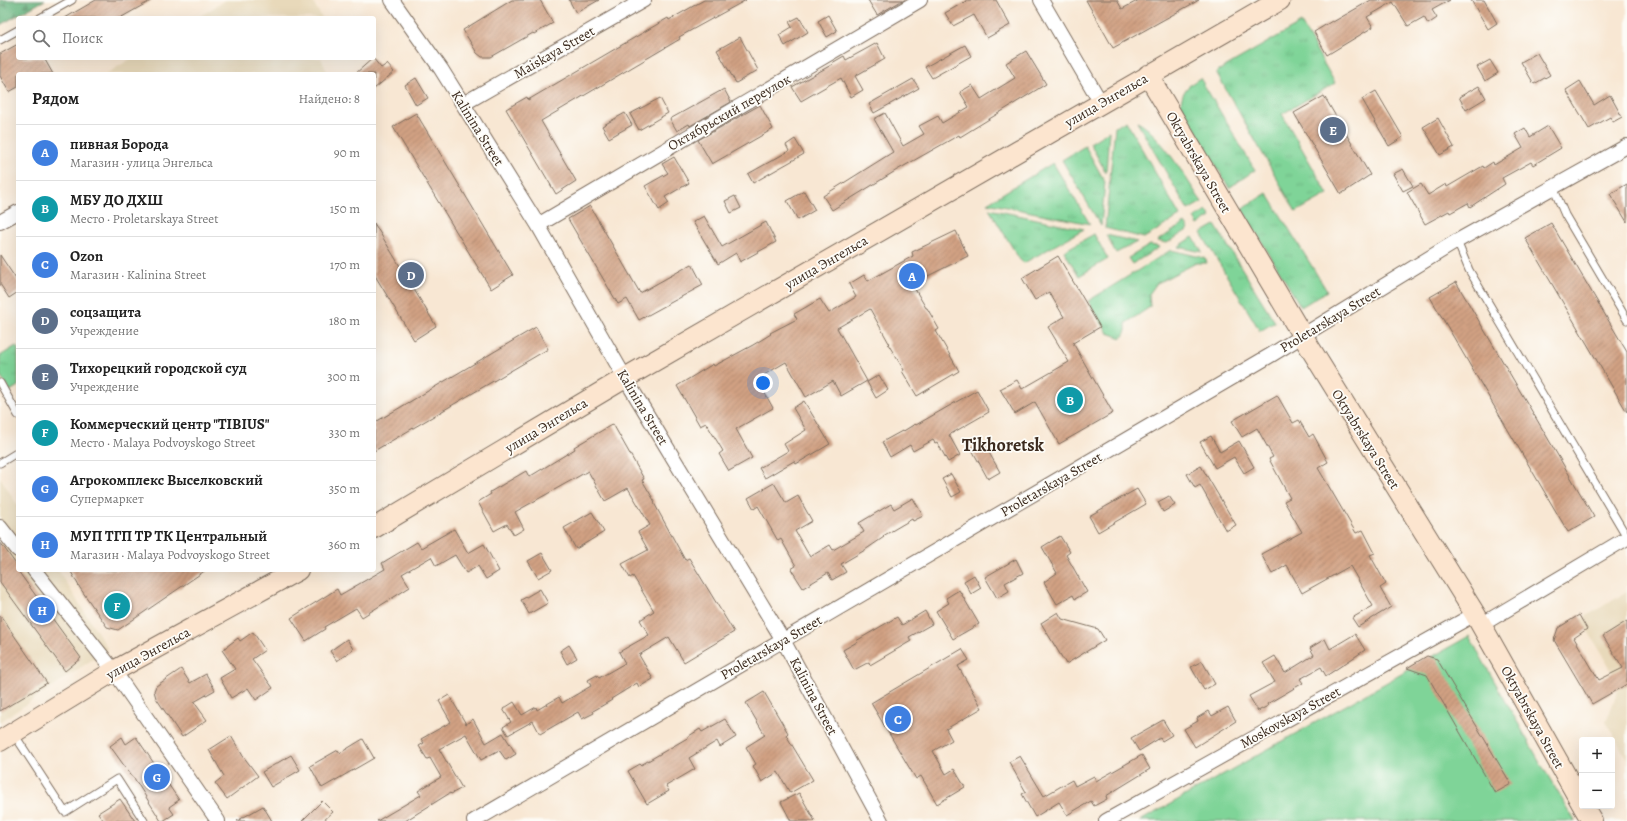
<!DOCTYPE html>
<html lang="ru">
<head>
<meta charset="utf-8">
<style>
	:root { --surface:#fff; --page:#f6f6f6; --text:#222; --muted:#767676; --line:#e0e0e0; --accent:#1a73e8 }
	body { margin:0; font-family:Alegreya,serif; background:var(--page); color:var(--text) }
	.controls { position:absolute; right:12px; bottom:12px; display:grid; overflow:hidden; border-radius:4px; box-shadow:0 4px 16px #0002 }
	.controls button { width:36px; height:36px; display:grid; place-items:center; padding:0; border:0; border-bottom:1px solid var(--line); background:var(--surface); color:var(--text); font:20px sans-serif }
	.you { position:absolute; left:763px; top:383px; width:14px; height:14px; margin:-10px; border:3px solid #fff; border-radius:50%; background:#1a73e8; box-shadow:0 0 0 6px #1a73e833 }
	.badge { display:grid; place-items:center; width:26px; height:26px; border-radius:50%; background:var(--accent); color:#fff; font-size:13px; font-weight:700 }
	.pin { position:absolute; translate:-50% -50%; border:2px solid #fff; box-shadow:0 1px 4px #0006 }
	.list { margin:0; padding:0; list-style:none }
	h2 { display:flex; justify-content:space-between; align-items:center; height:52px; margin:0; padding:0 16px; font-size:17px }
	h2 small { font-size:13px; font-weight:400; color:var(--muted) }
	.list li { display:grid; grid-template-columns:26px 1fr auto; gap:12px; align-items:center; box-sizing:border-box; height:56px; padding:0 16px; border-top:1px solid var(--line) }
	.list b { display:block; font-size:15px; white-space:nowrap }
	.list p { margin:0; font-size:13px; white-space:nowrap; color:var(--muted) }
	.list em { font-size:13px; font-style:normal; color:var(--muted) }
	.icon { flex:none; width:22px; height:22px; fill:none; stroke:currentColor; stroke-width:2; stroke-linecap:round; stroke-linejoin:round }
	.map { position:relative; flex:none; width:1627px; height:821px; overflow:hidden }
	.search { position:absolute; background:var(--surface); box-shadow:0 4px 16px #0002; left:16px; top:16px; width:360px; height:44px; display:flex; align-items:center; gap:10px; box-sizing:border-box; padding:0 14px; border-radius:4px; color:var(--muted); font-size:15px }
	.panel { position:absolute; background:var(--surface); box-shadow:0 4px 16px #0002; left:16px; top:72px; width:360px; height:500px; border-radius:4px }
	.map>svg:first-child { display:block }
</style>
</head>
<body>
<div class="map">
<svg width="1627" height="821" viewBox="0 0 1627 821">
	<defs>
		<pattern id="grass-tufts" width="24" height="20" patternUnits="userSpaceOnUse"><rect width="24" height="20" fill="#7fd498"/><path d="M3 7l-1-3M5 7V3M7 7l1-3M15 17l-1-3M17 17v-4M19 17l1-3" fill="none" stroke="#6fb683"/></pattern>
		<pattern id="forest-firs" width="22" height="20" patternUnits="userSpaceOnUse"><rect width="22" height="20" fill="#67b680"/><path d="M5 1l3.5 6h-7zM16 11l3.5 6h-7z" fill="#569468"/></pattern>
		<pattern id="building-hatch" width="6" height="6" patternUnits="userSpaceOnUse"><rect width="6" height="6" fill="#d1a183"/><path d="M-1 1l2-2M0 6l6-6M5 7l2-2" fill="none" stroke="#ab836b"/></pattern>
	</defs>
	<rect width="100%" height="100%" fill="#fdfcf7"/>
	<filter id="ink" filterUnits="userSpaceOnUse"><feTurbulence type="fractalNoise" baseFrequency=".025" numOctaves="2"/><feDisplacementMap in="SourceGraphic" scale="8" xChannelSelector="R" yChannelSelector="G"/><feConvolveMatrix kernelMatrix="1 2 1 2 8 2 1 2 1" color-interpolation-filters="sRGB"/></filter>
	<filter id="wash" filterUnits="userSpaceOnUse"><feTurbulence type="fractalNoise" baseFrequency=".012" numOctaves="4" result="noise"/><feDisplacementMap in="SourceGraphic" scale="16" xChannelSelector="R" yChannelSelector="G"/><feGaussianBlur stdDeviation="0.9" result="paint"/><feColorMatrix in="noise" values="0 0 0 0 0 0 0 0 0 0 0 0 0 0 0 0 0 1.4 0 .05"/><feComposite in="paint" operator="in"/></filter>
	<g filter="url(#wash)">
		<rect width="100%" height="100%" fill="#f8e7d3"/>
		<!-- built -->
		<path fill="#e8d9ba" d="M226 0H312L322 18H197Z
			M132 58H321L328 74H106Z
			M0 477 18 506V570H58L108 649 0 722Z
			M1627 592V759L1606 722 1620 685 1581 619Z"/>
		<!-- grass -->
		<path fill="url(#grass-tufts)" stroke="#5d7f5b" d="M1301 23 1335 83 1282 114 1328 194 1296 212 1216 72Z
			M1200 78 1255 170 1229 188 1181 104C1182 90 1189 85 1200 78Z
			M1126 121 1180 216 1144 238 1105 228 1115 127Z
			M1137 122C1160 132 1187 181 1202 202L1188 210Z
			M1109 131 1106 173 1090 143Z
			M1085 146 1105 182 1101 226 1062 160Z
			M1053 163 1090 224 987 203Z
			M1267 193 1327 291 1301 307 1242 209Z
			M989 209 1084 229 1024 263 1020 260Z
			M1207 211 1211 217 1198 225 1194 218Z
			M1185 223 1189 229 1167 243 1157 241Z
			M1215 225 1275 322 1260 331 1201 233Z
			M1094 234 1108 259 1079 276 1064 251Z
			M1106 235 1137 242 1116 253Z
			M1193 237 1202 252 1178 247Z
			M1150 245 1160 247 1132 264 1128 258Z
			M1171 250 1205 258 1207 263H1196L1157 283 1149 294 1150 307 1126 323V331L1122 338 1108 333 1088 301Z
			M16 346 18 349V386L10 391 0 375V356Z"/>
		<!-- forest -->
		<path fill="url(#forest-firs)" stroke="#51704f" d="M0 0H45L0 25Z"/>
		<!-- pitch -->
		<path fill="#7fd498" stroke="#5d7f5b" d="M1469 636 1541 764 1575 821H1140Z"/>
		<g id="blocks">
			<!-- building -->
			<path fill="url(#building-hatch)" d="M96 0H152L120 18H65Z
				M512 0H540L553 23 534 34 533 33 491 57H482L477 53 463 30Z
				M569 0H599L576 13Z
				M704 0H746L679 37 680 39 541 121 576 181 556 194 506 109 527 97 528 100 668 18 669 20Z
				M868 0H903L877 15Z
				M968 0H996L1010 25 987 38 974 15 953 26 945 13Z
				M1086 0H1117L1122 9 1139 0H1199L1113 48Z
				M1371 0H1450L1432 10 1437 18 1428 24 1424 17 1408 26 1393 2 1367 17 1373 27 1327 55 1314 32 1332 21 1333 22Z
				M1471 0H1484L1497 23 1488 29Z
				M828 15 837 31 827 37 818 21Z
				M799 17 808 32 785 46 779 35 792 27 789 22Z
				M740 37 758 70 736 83 717 50Z
				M877 43 885 59 855 76 863 90 851 97 841 78 801 101 792 87 833 64 832 63 844 56 846 60Z
				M18 44V58H44L53 74H18V87L9 92 0 76V54Z
				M965 45 971 56 932 78 925 67Z
				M1026 51 1046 84 960 137 959 135 897 170 832 210 823 196 893 152 874 119 885 113 903 146 924 134 919 126 938 116 942 123 969 107 960 92 972 85 981 99 1015 78 1006 63Z
				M1537 53 1550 75 1534 84 1521 62Z
				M373 58 381 68 387 64 394 72 374 89V74H355Z
				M1490 60 1498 73 1485 81 1477 67Z
				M416 78 428 98 416 105 405 85Z
				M913 79 919 88 874 113 869 104Z
				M1580 81 1594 105 1610 95 1622 117 1613 122 1610 117 1589 129 1566 90Z
				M1479 86 1486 98 1466 110 1459 97Z
				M724 89 731 102 690 126 689 124 677 131 670 119Z
				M1376 91 1403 137 1389 146 1362 99Z
				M1324 96 1370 175 1341 194 1294 113Z
				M660 98 668 113 639 130 630 114Z
				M760 105 773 129 712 164 698 140Z
				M416 113 513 275 491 289 393 127Z
				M625 113 632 125 609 138 602 126Z
				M1438 118 1454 147 1440 155 1423 127Z
				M1548 126 1561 148 1533 165 1531 162 1502 178 1505 184 1470 207 1468 203 1450 213 1449 211 1425 224 1407 192 1421 184 1428 195 1446 184 1447 187 1483 166 1484 168 1493 162 1494 165 1523 148 1515 134 1525 128 1530 137Z
				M795 139 804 154 753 183 748 174 789 151 786 145Z
				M674 157 689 183 665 197 669 203 659 210 645 186 668 173 662 164Z
				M1403 169 1413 186 1403 191 1393 174Z
				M1627 184V222L1610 194Z
				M804 191 815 210 798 220 787 201Z
				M735 196 741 208 731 213 725 201Z
				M590 206 640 293 692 264 703 285 639 320 627 299 618 304 568 219Z
				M704 216 722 247 766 222 776 242 740 262 736 253 718 264 693 222Z
				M374 223 436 326 414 340 374 274Z
				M1551 223 1627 352V412L1525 238Z
				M956 231 968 256 912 284 926 308H927L939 329 936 331 959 371 917 396 902 371 904 370 888 344 889 343 870 309 837 328 867 381 841 396 833 381 806 397 786 362 757 379 773 408 736 429 752 458 729 471 719 454 723 451 706 423 700 426 677 386 713 364 714 366 753 345 771 334 770 333 797 319 794 314 820 299 829 313 856 297 849 284 864 275 868 281 913 256 912 252Z
				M0 255 18 282V292L9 298 0 284Z
				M1058 256 1100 327 1073 343 1113 413 1059 444 1035 402 1015 414 1000 389 1017 380 1022 389 1069 362 1048 327 1064 317 1049 292 1035 300 1022 278Z
				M1456 282 1594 517 1568 532 1430 297Z
				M536 327 548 349 374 451V423Z
				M879 375 888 390 876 398 867 382Z
				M977 390 989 412 949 435 960 455 948 462 937 442 935 443 933 440 913 451 910 445 890 457 882 442 902 431V432L915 424 916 425Z
				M1277 395 1293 423 1299 420 1309 437 1313 434 1328 462 1318 468 1356 533 1363 530 1375 553 1370 555 1386 584 1380 588 1391 607 1358 627 1352 618 1373 606 1350 566 1302 593 1287 565 1272 574 1261 554 1302 532 1284 501 1290 498 1269 459 1273 457 1257 428 1242 437 1232 421Z
				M804 401 830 444 796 464 794 461 765 478 759 468 788 451 784 444 806 430 793 408Z
				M613 424 644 479 642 480 655 502 654 503 685 560 689 558 734 632 684 662 669 637 639 655 653 679 639 687 637 683 611 699 612 700 593 711 594 713 582 719 578 712 540 734 533 721 508 735 503 727 511 722 503 709 514 702 522 715 536 707 537 710 559 697 562 703 591 686 588 680 597 675 599 678 625 663 619 652 649 635 640 620 654 611 633 576 630 578 622 564 648 550 638 532 650 525 628 488 605 501 588 471 515 512 524 529 514 535 507 524 494 531 478 502 491 494 490 492 526 471 529 477 575 449 574 447Z
				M1211 436 1220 452 1239 441 1254 467 1244 473 1234 457 1215 468 1200 442Z
				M983 442 1000 472 988 479 971 448Z
				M1201 466 1236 525 1226 531 1200 485 1195 488 1187 474Z
				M951 474 961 492 952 497 942 479Z
				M774 483 786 503 798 496 812 521 795 531 810 557 830 545 833 550 864 532 859 523 891 504 894 509 913 498 923 516 913 521 912 519 883 536 884 537 865 550 841 564 846 572 832 580 828 573 803 588 791 569 796 566 781 539 778 541 758 506 754 509 748 498Z
				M1137 489 1146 504 1098 532 1089 516Z
				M1169 496 1175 505 1163 512 1158 502Z
				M592 512 604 532 576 549 564 528Z
				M454 529 468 553 484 544 499 571 486 579 478 566 466 573 455 555 436 566 431 557 402 574 410 587 362 617 356 608 324 627 325 629 306 641 291 618 337 589 340 595 385 569 382 563 417 542 421 548Z
				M1060 536 1070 552 1066 555 1087 592 1075 599 1073 595 1057 604 1044 582 1057 573 1042 547Z
				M0 542 18 567V571L81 658 65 671 0 582Z
				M542 553 552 570 538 578 528 561Z
				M1016 559 1023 573 1005 583 1009 591 997 598 985 577Z
				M70 570H206L118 630 107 627 80 588Z
				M974 575 981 588 971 594 964 581Z
				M540 589 548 603 529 614 521 600Z
				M959 590 979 624 953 639 936 611 949 603 946 598Z
				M925 611 932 624 909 637 911 641 870 665 869 662 854 670 843 650 857 642 856 641 897 617 902 625Z
				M1058 612 1062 619 1098 629 1105 640 1066 664 1041 623Z
				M0 615 47 683 0 711Z
				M1579 615 1587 629 1574 638 1599 680 1623 668 1603 636 1627 621V684L1592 704 1554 640 1558 628Z
				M253 632 265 650 252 659 273 688 256 700 248 688 231 698 220 678 235 669 222 650 238 638 240 641Z
				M1355 634 1365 650 1326 676 1321 667 1300 679 1303 683 1267 704 1268 706 1258 711 1249 696 1275 682 1263 663 1275 656 1285 673 1314 655 1310 648 1325 639 1330 649Z
				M347 639 353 649 337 661 330 651Z
				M569 645 577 658 567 664 560 651Z
				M962 649 969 660 958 666 982 708 946 729 952 740 933 751 946 774 954 769 965 787 937 804 921 776 916 779 871 703Z
				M1427 656 1437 659 1511 784 1495 793 1427 675 1407 668Z
				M1202 661 1215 684 1204 690 1191 667Z
				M181 669 190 683 206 674 215 690 194 702 207 720 182 737 156 698 154 691 156 686Z
				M764 692 788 733 786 735 813 780 790 793 778 772 762 782 753 766 756 764 746 747 765 735 746 703Z
				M449 695 466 724 473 719 486 743 503 733 516 754 506 760 499 750 481 760 466 734 439 749 462 788 451 794 450 793 405 821H377L421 795 418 791 441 777 430 758 427 759 419 746 424 743 421 739 451 722 439 701Z
				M1228 707 1236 721 1195 747 1184 729 1198 721 1197 718 1209 711 1212 716Z
				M725 719 736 737 720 747 717 741 689 758 695 769 666 786 669 791 647 804 628 771 640 764 641 765 689 737V736L700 729 702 732Z
				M1163 720 1172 735 1162 741 1160 738 1139 751 1131 738Z
				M231 736 243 756 258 776 227 799 215 783 224 776 209 750Z
				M122 737 126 744 136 737 179 800 169 807 174 814 163 821H161L134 778H133L110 746Z
				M363 739 374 758 322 788 310 766 338 750 340 753Z
				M291 755 300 770 271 787 262 772Z
				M1142 755 1150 769 1106 796 1107 799 1094 806 1091 801 1067 815 1059 802 1035 817 1022 794 1026 792 1009 762 1020 756 1044 796 1072 780 1075 786 1094 776 1096 781Z
				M799 793 815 821H791L781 802Z
				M120 799 135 821H104L98 813Z
				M322 801 333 812 323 821H302Z
				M263 806 272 821H237Z"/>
		</g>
	</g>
	<g filter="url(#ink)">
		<use href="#blocks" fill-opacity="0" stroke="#7d6c5d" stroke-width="1"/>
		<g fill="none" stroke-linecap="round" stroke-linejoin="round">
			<!-- lane casing -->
			<g stroke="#7d6c5d" stroke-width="9">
				<path id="lane" d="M40 18 72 0
					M0 40 18 30
					M1553 187 1565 215 1627 320
					M1457 241 1469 270 1627 537
					M0 383 18 415
					M0 463 18 452
					M14 734 65 812 117 779 144 821"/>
			</g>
			<!-- street casing -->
			<g stroke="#7d6c5d" stroke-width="16">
				<path id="street" d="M392 0 441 69 538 225 625 378 783 640 881 821
					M1041 0 1101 103
					M463 104 644 0
					M0 222 18 212
					M538 225 920 0
					M0 527 18 550
					M34 570 114 671 218 821
					M1481 625 1627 538
					M474 821 1271 355 1457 241 1627 146
					M1106 821 1475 614"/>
			</g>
			<!-- secondary casing -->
			<g stroke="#7d6c5d" stroke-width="22">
				<path id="secondary" d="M1148 75 1302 335 1475 614 1582 804
					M374 528 625 378 1280 0
					M0 741 114 671 298 570
					M1583 806 1592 821"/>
			</g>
			<!-- lane -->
			<use href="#lane" stroke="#fff" stroke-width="7"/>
			<!-- street -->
			<use href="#street" stroke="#fff" stroke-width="14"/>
			<!-- secondary -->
			<use href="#secondary" stroke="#fce5cf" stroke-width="20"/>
		</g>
	</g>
	<g text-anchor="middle" stroke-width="3.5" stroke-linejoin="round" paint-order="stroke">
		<!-- street labels -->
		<g font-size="14" fill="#3b2a1e" stroke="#fdfcf7">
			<text transform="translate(554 52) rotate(-30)" y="5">Maiskaya Street</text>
			<text transform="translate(1106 100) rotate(-30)" y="5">улица Энгельса</text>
			<text transform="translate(729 112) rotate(-30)" y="5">Октябрьский переулок</text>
			<text transform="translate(478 128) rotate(58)" y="5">Kalinina Street</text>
			<text transform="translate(1199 162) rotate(60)" y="5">Oktyabrskaya Street</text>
			<text transform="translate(826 262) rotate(-30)" y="5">улица Энгельса</text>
			<text transform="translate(1330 319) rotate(-31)" y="5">Proletarskaya Street</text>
			<text transform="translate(643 407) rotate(59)" y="5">Kalinina Street</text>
			<text transform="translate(546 425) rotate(-31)" y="5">улица Энгельса</text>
			<text transform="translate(1366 439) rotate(58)" y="5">Oktyabrskaya Street</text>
			<text transform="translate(1051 484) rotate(-30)" y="5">Proletarskaya Street</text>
			<text transform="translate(771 647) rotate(-30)" y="5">Proletarskaya Street</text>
			<text transform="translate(148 653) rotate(-29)" y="5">улица Энгельса</text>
			<text transform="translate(814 696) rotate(62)" y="5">Kalinina Street</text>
			<text transform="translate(1290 717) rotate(-29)" y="5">Moskovskaya Street</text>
			<text transform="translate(1533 717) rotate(61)" y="5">Oktyabrskaya Street</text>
		</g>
		<!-- district labels -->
		<g font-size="18" font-weight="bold" fill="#3b2a1e" stroke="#fdfcf7">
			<text x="1003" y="451">Tikhoretsk</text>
		</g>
	</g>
</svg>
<div class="controls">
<button>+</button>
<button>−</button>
</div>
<div class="you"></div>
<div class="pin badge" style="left:912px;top:276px;background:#3f7fe0">A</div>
<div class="pin badge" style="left:1070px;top:400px;background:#0f9aa8">B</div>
<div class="pin badge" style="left:898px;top:719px;background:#3f7fe0">C</div>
<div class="pin badge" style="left:411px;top:275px;background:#5c6f8a">D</div>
<div class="pin badge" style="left:1333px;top:130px;background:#5c6f8a">E</div>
<div class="pin badge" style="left:117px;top:606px;background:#0f9aa8">F</div>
<div class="pin badge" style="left:157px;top:777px;background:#3f7fe0">G</div>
<div class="pin badge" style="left:42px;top:610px;background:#3f7fe0">H</div>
<div class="search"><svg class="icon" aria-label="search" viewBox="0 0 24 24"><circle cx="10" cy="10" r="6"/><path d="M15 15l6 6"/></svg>Поиск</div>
<section class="panel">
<h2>Рядом<small>Найдено: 8</small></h2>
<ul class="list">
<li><span class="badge" style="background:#3f7fe0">A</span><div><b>пивная Борода</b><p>Магазин · улица Энгельса</p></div><em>90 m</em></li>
<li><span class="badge" style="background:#0f9aa8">B</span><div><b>МБУ ДО ДХШ</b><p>Место · Proletarskaya Street</p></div><em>150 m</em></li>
<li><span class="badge" style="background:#3f7fe0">C</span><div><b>Ozon</b><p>Магазин · Kalinina Street</p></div><em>170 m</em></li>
<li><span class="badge" style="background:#5c6f8a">D</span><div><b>соцзащита</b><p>Учреждение</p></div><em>180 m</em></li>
<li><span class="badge" style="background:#5c6f8a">E</span><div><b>Тихорецкий городской суд</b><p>Учреждение</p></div><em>300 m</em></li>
<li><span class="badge" style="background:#0f9aa8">F</span><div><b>Коммерческий центр &quot;TIBIUS&quot;</b><p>Место · Malaya Podvoyskogo Street</p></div><em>330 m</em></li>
<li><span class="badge" style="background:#3f7fe0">G</span><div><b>Агрокомплекс Выселковский</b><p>Супермаркет</p></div><em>350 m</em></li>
<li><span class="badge" style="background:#3f7fe0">H</span><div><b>МУП ТГП ТР ТК Центральный</b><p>Магазин · Malaya Podvoyskogo Street</p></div><em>360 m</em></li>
</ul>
</section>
</div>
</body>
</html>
